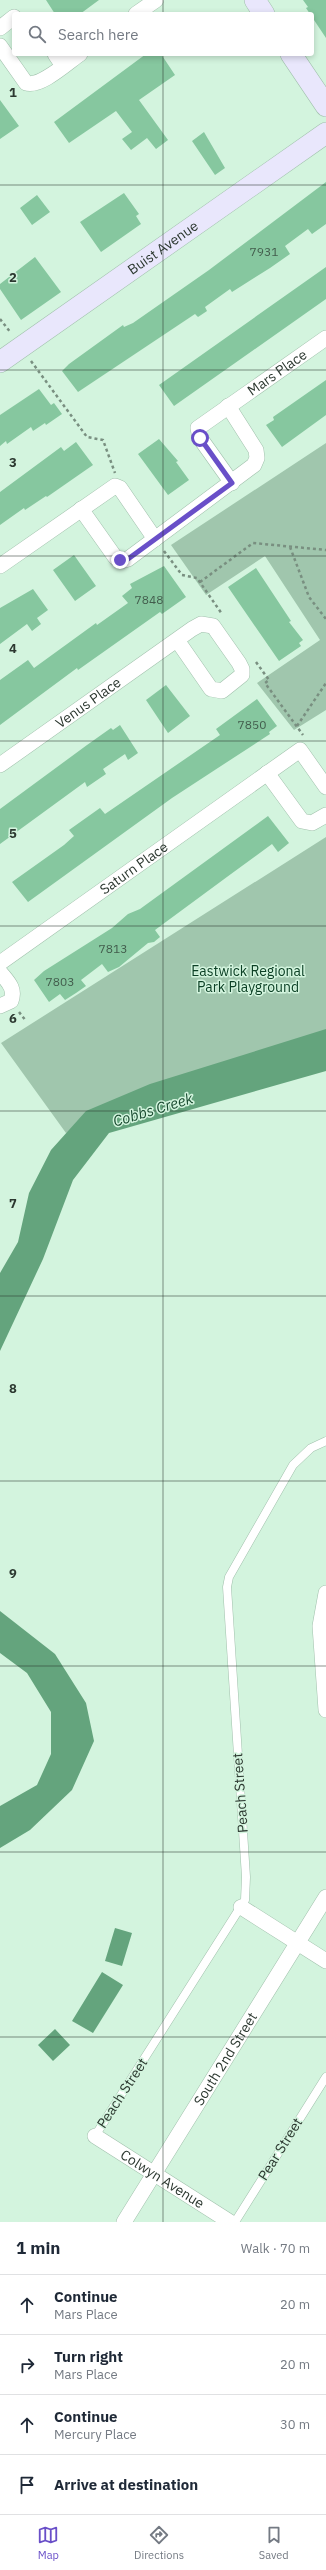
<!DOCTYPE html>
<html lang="en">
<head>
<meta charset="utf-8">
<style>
	:root { --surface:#fff; --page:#f2f2f3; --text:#1f2937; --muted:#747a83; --line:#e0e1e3; --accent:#694fc8 }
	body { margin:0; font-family:"IBM Plex Sans",sans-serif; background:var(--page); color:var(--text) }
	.stop { position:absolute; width:12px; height:12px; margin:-9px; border:3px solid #694fc8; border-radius:50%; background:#fff }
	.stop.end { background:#694fc8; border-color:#fff; box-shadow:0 1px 4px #0008 }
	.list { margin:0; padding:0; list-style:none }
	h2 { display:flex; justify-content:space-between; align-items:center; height:52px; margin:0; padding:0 16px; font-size:17px }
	h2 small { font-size:13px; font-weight:400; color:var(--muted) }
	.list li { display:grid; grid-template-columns:26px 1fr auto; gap:12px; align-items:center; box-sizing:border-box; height:60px; padding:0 16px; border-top:1px solid var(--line) }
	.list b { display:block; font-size:15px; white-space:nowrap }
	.list p { margin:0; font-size:13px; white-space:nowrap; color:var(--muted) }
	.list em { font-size:13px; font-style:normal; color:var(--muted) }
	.icon { flex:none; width:22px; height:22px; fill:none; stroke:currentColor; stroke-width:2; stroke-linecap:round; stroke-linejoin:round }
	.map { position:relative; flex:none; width:326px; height:2222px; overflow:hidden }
	.search { position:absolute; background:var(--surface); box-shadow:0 2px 6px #0003; left:12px; right:12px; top:12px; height:44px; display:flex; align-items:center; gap:10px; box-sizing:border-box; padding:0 14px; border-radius:4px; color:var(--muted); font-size:15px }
	.sheet { height:292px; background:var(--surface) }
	nav { display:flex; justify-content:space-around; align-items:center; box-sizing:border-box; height:56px; border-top:1px solid var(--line); background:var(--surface); font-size:11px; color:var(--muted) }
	nav a { display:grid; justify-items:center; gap:2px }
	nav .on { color:var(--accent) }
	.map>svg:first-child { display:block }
</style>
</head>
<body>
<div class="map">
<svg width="326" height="2222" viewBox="0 0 326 2222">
	<rect width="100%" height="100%" fill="#d3f4de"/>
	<!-- green -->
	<path fill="#a0c6ad" d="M326 443V710L294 730 257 683 320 640 265 556 206 595 171 545Z
		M326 837V1036L66 1133 1 1043Z"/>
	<!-- water -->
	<path fill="#64a47d" d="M326 1029V1071L109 1133 73 1180 43 1259 0 1351V1273L18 1242 29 1193 51 1150 86 1111 150 1084Z
		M0 1611 55 1654 86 1703 94 1741 72 1790 30 1830 0 1848V1806L37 1785 51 1754V1712L27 1673 0 1653Z
		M115 1928 132 1933 122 1966 105 1961Z
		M102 1972 123 1985 93 2033 72 2021Z
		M55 2029 70 2045 53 2061 38 2045Z"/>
	<!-- building -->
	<path fill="#86c79f" d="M46 0H99L80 14H55Z
		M303 0H326V38L306 8 308 7Z
		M146 54H161L175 75 139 100 168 140 156 149 147 138 131 150 122 139 132 132 116 111 69 143 54 122Z
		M0 100 19 126 0 139Z
		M204 132 225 168 215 175 192 141Z
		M326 182V224L312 234 308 229 285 246 290 254 270 268 232 292 230 289 205 307 207 311 198 317 195 314 78 392 62 371 69 364 123 325 124 327 133 323 209 270Z
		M124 193 139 214 136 216 141 224 101 252 80 222Z
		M37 195 50 212 32 225 20 208Z
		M35 257 61 292 21 320 0 289V284Z
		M326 267V299L174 406 159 385Z
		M326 380V415L282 447 266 425 274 420 273 417Z
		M39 389 51 405 54 403 62 414 46 425 45 423 33 431 31 427 7 444 6 441 0 446V415Z
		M159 439 178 461 176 462 189 480 168 495 138 454Z
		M76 442 93 465 47 497 46 496 25 510 24 508 0 525V492L61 447 64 451Z
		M74 555 96 586 75 601 53 570Z
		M164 566 186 597 162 614 160 612 78 670 77 668 0 725V680L28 660 34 668 96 623 97 625 128 603 122 596 132 588 130 584Z
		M256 568 291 621 289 622 303 640 299 643 301 646 279 661 228 587Z
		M33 589 48 610 37 618 41 624 32 631 27 624 0 644V608Z
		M166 685 190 716 168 733 146 700Z
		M257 699 277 726 269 732 270 734 172 798 28 902 12 882 64 845 74 836 69 830 100 808 105 814 220 735 216 729Z
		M120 725 138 753 128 760 125 754 103 769 106 774 87 787 85 782 0 844V809L87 745 111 728 113 730Z
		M268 816 289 843 278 852 272 844 231 874 155 930 160 937 154 942 148 943 119 967 108 972 102 964 81 980 86 986 76 993 65 1000 60 994 49 1002 34 980 44 971 112 928 128 914 140 909Z"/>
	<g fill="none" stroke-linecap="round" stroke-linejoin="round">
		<!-- lane casing -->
		<g stroke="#a1c0ac" stroke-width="9">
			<path id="lane" d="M95 2136 245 1900 246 1877 227 1587 229 1577 293 1465 311 1448 326 1441
				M235 2222 326 2077"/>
		</g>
		<!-- street casing -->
		<g stroke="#a1c0ac" stroke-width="16">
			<g id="street">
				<path d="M136 14 156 0"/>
				<path d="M0 28 14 17"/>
				<path d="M0 46 26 83C40 88 67 63 80 54"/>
				<path d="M55 54 63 66"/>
				<path id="s1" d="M232 483 200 438 198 428 326 338"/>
				<path d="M81 509 115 557 121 561 128 559 254 465 257 458 256 450 228 406"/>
				<path d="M0 566 115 486 120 488 155 539"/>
				<path id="s2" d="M0 765 192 629 201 624 213 626 239 663 242 669V675L222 691 211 689 177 640"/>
				<path d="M267 773 302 821 312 823 326 815"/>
				<path id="s3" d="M0 963 300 750 326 787"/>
				<path d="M0 972C7 981 16 988 11 1001L0 1006"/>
				<path d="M326 1593 320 1626 326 1710"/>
				<path d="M241 1907 326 1961"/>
				<path id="s4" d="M95 2136 230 2222"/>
				<path id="s5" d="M124 2222 326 1897"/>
			</g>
		</g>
		<!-- secondary casing -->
		<g stroke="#a1c0ac" stroke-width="22">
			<g id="secondary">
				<path d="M255 0 264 14"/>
				<path d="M291 54 326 106"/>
				<path id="s6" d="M0 362 326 133"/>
			</g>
		</g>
		<!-- path -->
		<path stroke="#798f80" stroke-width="2.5" stroke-dasharray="3 3" stroke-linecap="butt" d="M0 319 11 333
			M31 361 87 437 103 440 115 473
			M290 547 309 597 326 619
			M164 551 182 575 197 578 222 614
			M200 582 253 543 326 550
			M256 662 269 680 265 683 303 735
			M297 726 326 683
			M19 1012 26 1021"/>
		<!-- lane -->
		<use href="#lane" stroke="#fff" stroke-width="8"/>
		<!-- street -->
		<use href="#street" stroke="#fff" stroke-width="15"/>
		<!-- secondary -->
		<use href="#secondary" stroke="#e9e7fc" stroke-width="21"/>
	</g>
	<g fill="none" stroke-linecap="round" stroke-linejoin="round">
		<!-- route -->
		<path stroke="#694fc8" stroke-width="5" d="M120 560 128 559 232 483 200 438"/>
	</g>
	<!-- grid -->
	<path fill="none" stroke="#2c3830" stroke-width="1" stroke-opacity="0.55" d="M163 0V14M163 54V2222M0 185H326M0 370H326M0 556H326M0 741H326M0 926H326M0 1111H326M0 1296H326M0 1481H326M0 1666H326M0 1852H326M0 2037H326"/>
	<g text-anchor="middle" stroke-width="3" stroke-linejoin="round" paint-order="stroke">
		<!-- number labels -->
		<g font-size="12" fill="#425c4c">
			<text x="264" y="256">7931</text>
			<text x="149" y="604">7848</text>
			<text x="252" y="729">7850</text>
			<text x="113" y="953">7813</text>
			<text x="60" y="986">7803</text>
		</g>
		<!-- street labels -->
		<g font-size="14" fill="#2c3830" stroke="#d3f4de">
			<text dy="5" stroke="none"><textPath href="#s6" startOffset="199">Buist Avenue</textPath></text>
			<text dy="5" stroke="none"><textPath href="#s1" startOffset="162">Mars Place</textPath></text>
			<text dy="5" stroke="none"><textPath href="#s2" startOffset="108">Venus Place</textPath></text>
			<text dy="5" stroke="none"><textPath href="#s3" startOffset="164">Saturn Place</textPath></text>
			<text transform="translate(240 1793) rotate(-94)" y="5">Peach Street</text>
			<text dy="5" stroke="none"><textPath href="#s5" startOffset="192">South 2nd Street</textPath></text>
			<text transform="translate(122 2093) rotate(-57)" y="5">Peach Street</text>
			<text transform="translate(280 2149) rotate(-58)" y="5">Pear Street</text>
			<text dy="5" stroke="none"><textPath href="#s4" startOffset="80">Colwyn Avenue</textPath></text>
		</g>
		<!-- park labels -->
		<g font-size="14" fill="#0c4025" stroke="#d3f4de">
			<text x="248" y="976">Eastwick Regional<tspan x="248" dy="16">Park Playground</tspan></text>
		</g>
		<!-- water labels -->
		<g font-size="15" font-style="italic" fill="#184a2f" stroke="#d3f4de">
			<text transform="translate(153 1110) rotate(-17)" y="5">Cobbs Creek</text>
		</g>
	</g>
	<g font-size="13" text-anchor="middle" font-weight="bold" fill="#2c3830" stroke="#d3f4de" stroke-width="3" stroke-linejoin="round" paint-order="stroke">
		<text x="13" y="97">1</text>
		<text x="13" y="282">2</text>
		<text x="13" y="467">3</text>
		<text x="13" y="653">4</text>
		<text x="13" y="838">5</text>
		<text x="13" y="1023">6</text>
		<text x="13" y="1208">7</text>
		<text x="13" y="1393">8</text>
		<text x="13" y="1578">9</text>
	</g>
</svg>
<div class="stop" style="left:200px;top:438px"></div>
<div class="stop end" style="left:120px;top:560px"></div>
<div class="search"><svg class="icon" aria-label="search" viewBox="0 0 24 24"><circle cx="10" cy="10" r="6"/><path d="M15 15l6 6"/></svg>Search here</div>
</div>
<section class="sheet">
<h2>1 min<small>Walk · 70 m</small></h2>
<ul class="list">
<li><svg class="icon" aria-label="ahead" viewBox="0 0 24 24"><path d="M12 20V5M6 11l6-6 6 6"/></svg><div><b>Continue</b><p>Mars Place</p></div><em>20 m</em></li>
<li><svg class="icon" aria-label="right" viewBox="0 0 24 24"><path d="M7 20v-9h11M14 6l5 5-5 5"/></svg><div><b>Turn right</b><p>Mars Place</p></div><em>20 m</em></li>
<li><svg class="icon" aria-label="ahead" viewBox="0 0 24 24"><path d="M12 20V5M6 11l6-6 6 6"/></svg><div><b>Continue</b><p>Mercury Place</p></div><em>30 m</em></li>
<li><svg class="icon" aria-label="arrive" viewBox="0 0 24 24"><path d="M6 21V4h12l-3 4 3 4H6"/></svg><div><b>Arrive at destination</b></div></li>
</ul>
</section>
<nav>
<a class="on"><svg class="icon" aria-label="map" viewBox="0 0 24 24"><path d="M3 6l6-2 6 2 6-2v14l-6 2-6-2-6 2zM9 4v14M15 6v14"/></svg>Map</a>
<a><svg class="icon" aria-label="directions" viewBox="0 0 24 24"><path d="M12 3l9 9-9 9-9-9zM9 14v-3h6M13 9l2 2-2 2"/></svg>Directions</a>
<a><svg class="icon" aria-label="saved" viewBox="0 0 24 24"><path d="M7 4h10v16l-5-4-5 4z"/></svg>Saved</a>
</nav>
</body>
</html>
